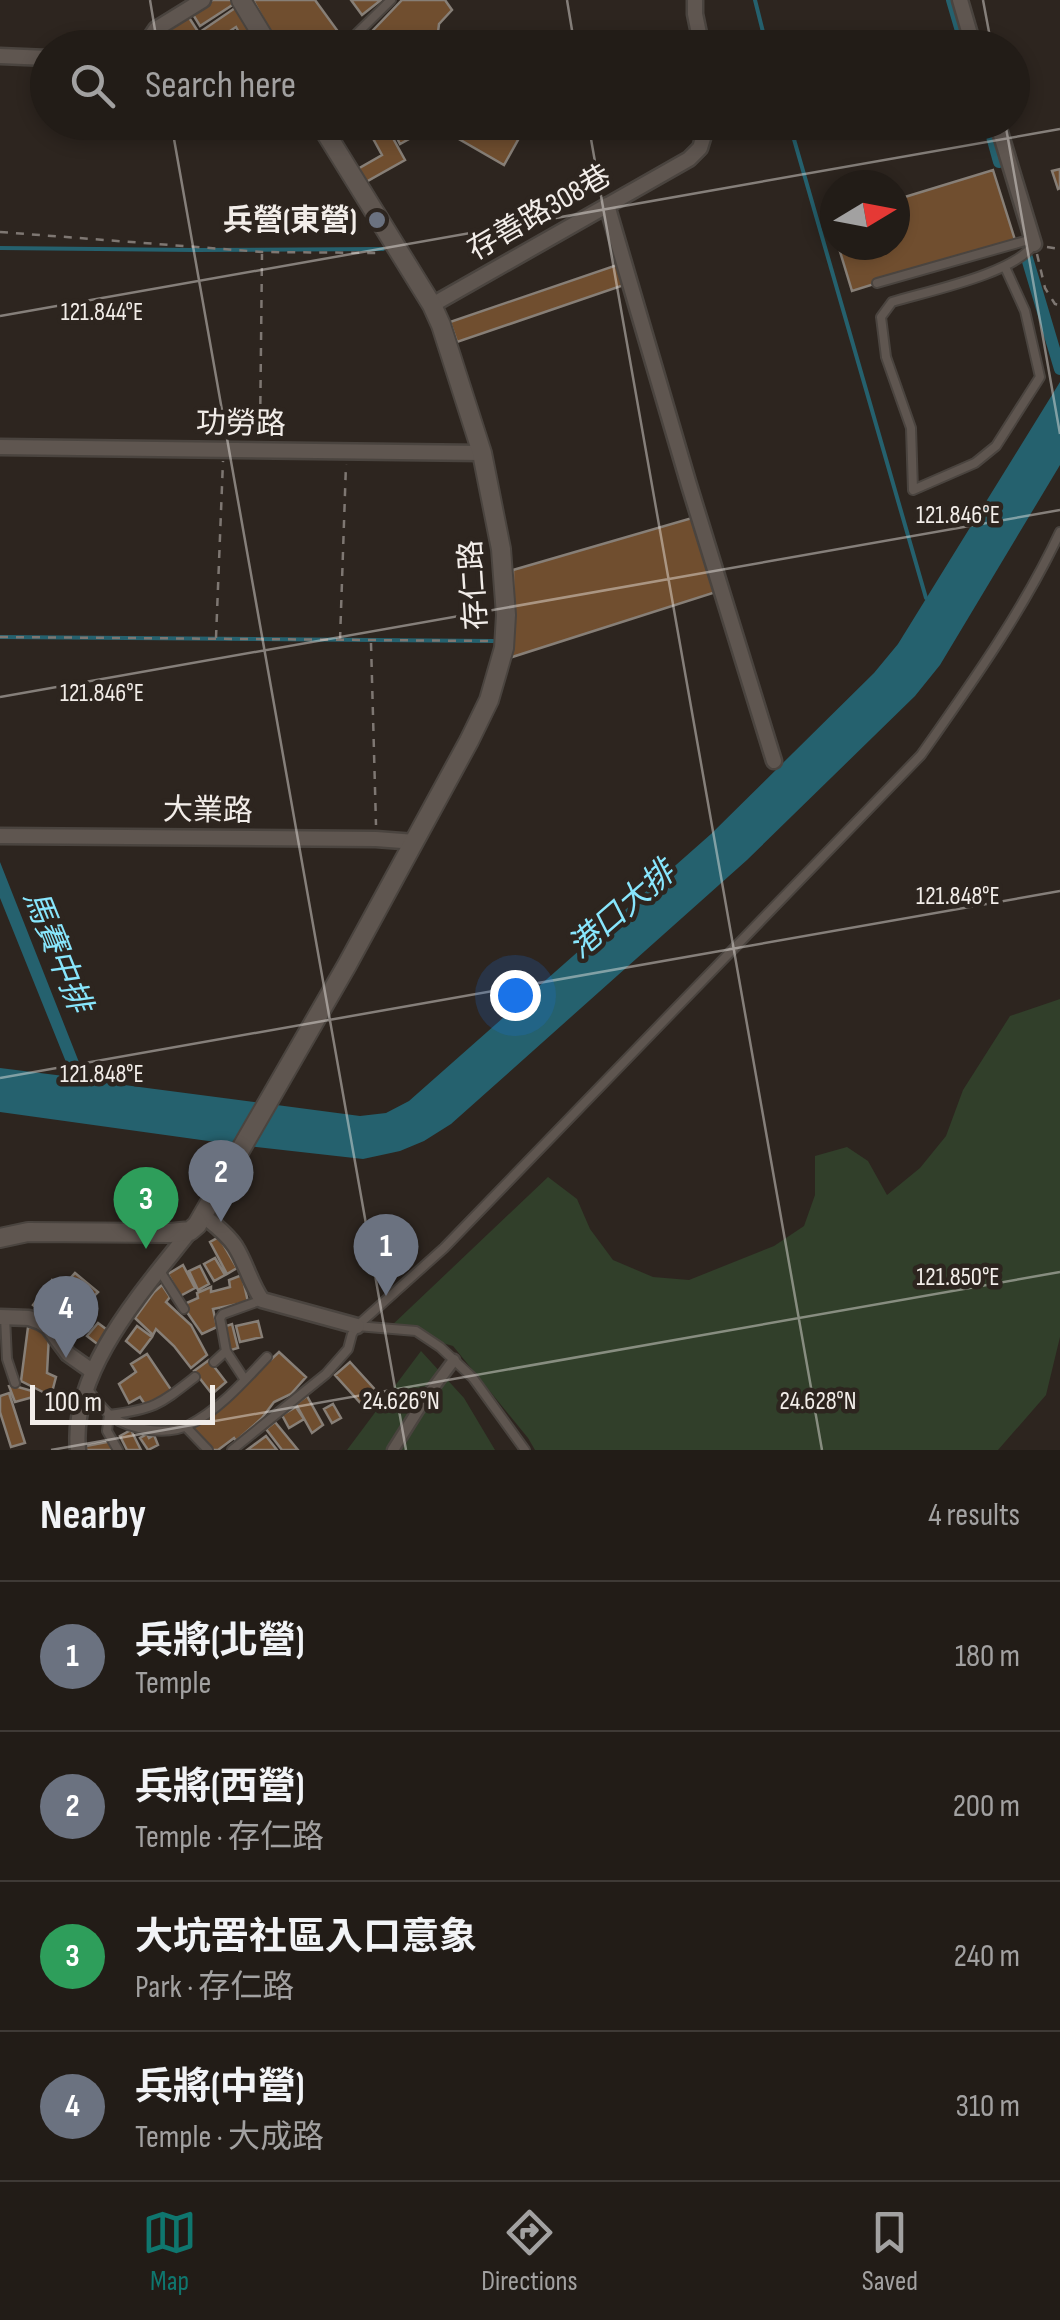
<!DOCTYPE html>
<html lang="en">
<head>
<meta charset="utf-8">
<style>
	:root { --surface:#221c17; --page:#2a2520; --text:#f1f3f6; --muted:#a2a1a1; --line:#3f3a36; --accent:#0f766e }
	body { margin:0; font-family:"Sofia Sans Condensed","Noto Sans TC",sans-serif; background:var(--page); color:var(--text) }
	.compass { position:absolute; left:820px; top:170px; width:90px; height:90px; border-radius:50%; background:var(--surface); box-shadow:0 5px 15px #0003; rotate:80deg }
	.scale { position:absolute; left:30px; bottom:25px; width:185px; box-sizing:border-box; padding-left:10px; border:5px solid #f2ede9; border-top:0; font-size:28px; line-height:35px; white-space:nowrap; color:#f2ede9; -webkit-text-stroke:8px #2d251f; paint-order:stroke }
	.you { position:absolute; left:515px; top:995px; width:35px; height:35px; margin:-25px; border:8px solid #fff; border-radius:50%; background:#1a73e8; box-shadow:0 0 0 15px #1a73e833 }
	.badge { display:grid; place-items:center; width:65px; height:65px; border-radius:50%; background:var(--accent); color:#fff; font-size:32px; font-weight:700 }
	.pin { position:absolute; translate:-50% -82px; filter:drop-shadow(0 2px 5px #0008) }
	.pin::after { content:''; position:absolute; top:52px; width:35px; height:30px; background:inherit; clip-path:polygon(0 0,100% 0,50% 100%) }
	.list { margin:0; padding:0; list-style:none }
	h2 { display:flex; justify-content:space-between; align-items:center; height:130px; margin:0; padding:0 40px; font-size:42px }
	h2 small { font-size:32px; font-weight:400; color:var(--muted) }
	.list li { display:grid; grid-template-columns:65px 1fr auto; gap:30px; align-items:center; box-sizing:border-box; height:150px; padding:0 40px; border-top:2px solid var(--line) }
	.list b { display:block; font-size:38px; white-space:nowrap }
	.list p { margin:0; font-size:32px; white-space:nowrap; color:var(--muted) }
	.list em { font-size:32px; font-style:normal; color:var(--muted) }
	.icon { flex:none; width:55px; height:55px; fill:none; stroke:currentColor; stroke-width:2; stroke-linecap:round; stroke-linejoin:round }
	.map { position:relative; flex:none; width:1060px; height:1450px; overflow:hidden }
	.search { position:absolute; background:var(--surface); box-shadow:0 5px 15px #0003; left:30px; right:30px; top:30px; height:110px; display:flex; align-items:center; gap:25px; box-sizing:border-box; padding:0 35px; border-radius:55px; color:var(--muted); font-size:38px }
	.sheet { height:730px; background:var(--surface) }
	nav { display:flex; justify-content:space-around; align-items:center; box-sizing:border-box; height:140px; border-top:2px solid var(--line); background:var(--surface); font-size:28px; color:var(--muted) }
	nav a { display:grid; justify-items:center; gap:5px }
	nav .on { color:var(--accent) }
	.map>svg:first-child { display:block }
</style>
</head>
<body>
<div class="map">
<svg width="1060" height="1450" viewBox="0 0 1060 1450">
	<rect width="100%" height="100%" fill="#2d251f"/>
	<!-- green -->
	<path fill="#313f2a" d="M1060 999V1337L1046 1395 998 1450H535L528 1438 453 1346 389 1328 548 1177 577 1199 590 1229 613 1260 653 1277 689 1280 774 1246 804 1226 815 1195V1156L847 1147 868 1161 887 1195 920 1168 946 1136 963 1090 1010 1016Z
		M421 1351 464 1398 495 1450H347Z"/>
	<!-- water -->
	<path fill="#25616e" d="M1060 382V465L940 665 915 696 747 860 451 1124 424 1141 400 1151 363 1159 230 1144 0 1112V1068L72 1077 0 898V862L86 1080 360 1116 386 1113 409 1101 711 834 874 673 898 644Z"/>
	<g fill="none" stroke-linecap="round" stroke-linejoin="round">
		<!-- stream -->
		<path stroke="#25616e" stroke-width="4" d="M755 0 767 48
			M789 122 926 598
			M0 248 194 250 383 249
			M0 637 493 641"/>
		<!-- canal -->
		<path stroke="#25616e" stroke-width="12" d="M952 0 966 48
			M988 122 999 162
			M1027 258 1060 369"/>
	</g>
	<!-- building -->
	<path fill="#704e2f" stroke="#877f77" stroke-width="2.5" d="M213 0H236L237 2 200 26 192 13Z
		M253 0H315L342 37 331 48H279Z
		M351 0H381L362 15Z
		M402 0H445L452 10 439 24 436 48H356Z
		M238 6 252 28 241 36 236 27 206 47 197 34Z
		M188 16 197 30 171 48 161 34Z
		M116 35 133 41 131 48H112Z
		M364 122H384L405 160 364 183 356 170 382 155Z
		M389 122H404L401 124 409 139 400 144Z
		M450 122H528L504 165 445 131Z
		M1060 169V188L1058 189 1052 171Z
		M993 170 1015 240 852 291 838 245H895V200Z
		M617 265 624 285 457 342 450 322Z
		M692 518 716 592 509 658 513 619V570Z
		M219 1237 237 1268 227 1274 210 1242Z
		M215 1258 225 1275 214 1281 204 1264Z
		M183 1265 195 1288 180 1296 168 1274Z
		M200 1266 209 1284 198 1290 189 1271Z
		M75 1273 98 1292 89 1301 67 1282Z
		M242 1275 248 1302 213 1309 217 1327 202 1334 182 1305 198 1298 197 1293 211 1287V1292L230 1287 229 1280Z
		M52 1280 83 1305 64 1330 33 1305Z
		M162 1285 170 1297 166 1302 191 1325 207 1355 191 1368 174 1346 156 1329 153 1335 135 1318 154 1292Z
		M258 1321 262 1337 240 1342 236 1326Z
		M98 1323 110 1332 100 1346 87 1336Z
		M232 1324 238 1348 228 1351 223 1327Z
		M137 1326 152 1337 140 1353 126 1341Z
		M28 1327 41 1328 49 1335 47 1373 56 1377 51 1396 21 1381Z
		M279 1352 306 1377 291 1394 274 1402 262 1418 236 1441 234 1438 218 1450H210L190 1428 217 1410Z
		M147 1354 172 1391 157 1399 159 1401 146 1406 140 1397 129 1403 119 1384 136 1372 131 1364Z
		M209 1360 226 1382 212 1394 194 1371Z
		M350 1362 379 1394 364 1407 335 1375Z
		M17 1384 18 1387 32 1391 33 1397 15 1402 9 1386Z
		M9 1393 25 1443 11 1447 0 1412V1396Z
		M307 1396 323 1425 312 1433 296 1404Z
		M333 1404 341 1418 332 1423 324 1409Z
		M296 1407 304 1419 289 1428 282 1415Z
		M275 1422 298 1450H282L266 1429Z
		M131 1430 141 1450H127L120 1436Z
		M147 1434 149 1438 154 1435 158 1445 148 1450 140 1438Z
		M266 1436 277 1450H247Z
		M112 1441 114 1450H86V1446Z"/>
	<g fill="none" stroke-linecap="round" stroke-linejoin="round">
		<!-- service casing -->
		<g stroke="#4a443f" stroke-width="12">
			<path id="service" d="M342 48 391 0
				M1005 267 1025 311 1040 377 996 446 975 463 913 490 911 428 886 357 881 317 892 302C928 291 1014 274 1034 244
				M877 283 1025 241 1034 244
				M160 1271 184 1309
				M5 1317 7 1359 15 1383
				M357 1326 416 1331 440 1347 473 1378 525 1450
				M214 1362 226 1351
				M245 1380 226 1351 220 1318 223 1314 262 1300
				M86 1387C94 1397 102 1409 112 1417 132 1430 167 1436 189 1425 219 1410 244 1381 267 1357
				M186 1427 208 1450
				M118 1450 107 1431 109 1415C155 1409 159 1405 195 1377
				M232 1450 326 1374 348 1349 352 1334 357 1326 444 1248 921 755C971 684 1023 611 1060 532"/>
		</g>
		<!-- pedestrian casing -->
		<g stroke="#4a443f" stroke-width="15">
			<path id="pedestrian" d="M393 1450 425 1399 454 1360"/>
		</g>
		<!-- minor casing -->
		<g stroke="#4a443f" stroke-width="19">
			<path id="minor" d="M695 0V14L702 48
				M960 0 974 48
				M143 48 156 29 203 0
				M0 56 48 58
				M997 122 1034 244
				M607 205 689 485 774 761
				M432 305 689 159 700 148 708 122
				M0 447 482 453
				M0 836 376 839 415 842
				M204 1216C215 1225 227 1234 235 1246 246 1263 250 1283 262 1300L357 1326
				M0 1317 29 1318 40 1322 48 1327 68 1354 92 1371
				M78 1450C70 1370 144 1290 190 1231"/>
		</g>
		<!-- tertiary casing -->
		<g stroke="#4a443f" stroke-width="22">
			<path id="tertiary" d="M241 0 270 48
				M0 1238 28 1232 170 1233 190 1231 197 1225 347 965 469 741 489 700 504 648 506 615 501 549 482 453 441 325 432 305 319 122"/>
		</g>
		<!-- path -->
		<path stroke="#7e7772" stroke-width="2.5" stroke-dasharray="8 8" stroke-linecap="butt" d="M0 232 262 252 380 253
			M1047 247 1060 249
			M1037 254 1045 288 1055 304 1060 305
			M260 436 262 254
			M0 637 490 641
			M216 638 223 461
			M340 640 346 464
			M371 643 376 825"/>
		<!-- service -->
		<use href="#service" stroke="#5f5650" stroke-width="8"/>
		<!-- pedestrian -->
		<use href="#pedestrian" stroke="#5f5650" stroke-width="10"/>
		<!-- minor -->
		<use href="#minor" stroke="#5f5650" stroke-width="14"/>
		<!-- tertiary -->
		<use href="#tertiary" stroke="#5f5650" stroke-width="18"/>
	</g>
	<!-- ticks -->
	<path fill="none" stroke="#f2ede9" stroke-width="2.5" stroke-opacity="0.45" d="M150 0 158 48M567 0 575 48M983 0 992 48M171 122 406 1450M588 122 822 1450M1005 122 1060 434M0 316 1060 129M0 697 1060 510M0 1078 1060 891M51 1450 1060 1272"/>
	<!-- markers -->
	<circle fill="#6b7280" stroke="#2d251f" stroke-width="4" cx="377" cy="220" r="10"/>
	<g text-anchor="middle" stroke-width="9" stroke-linejoin="round" paint-order="stroke">
		<!-- street labels -->
		<g font-size="30" fill="#f2ede9" stroke="#2d251f">
			<text transform="translate(539 212) rotate(-30)" y="10">存善路308巷</text>
			<text transform="translate(241 423) rotate(1)" y="10">功勞路</text>
			<text transform="translate(473 585) rotate(-94)" y="10">存仁路</text>
			<text transform="translate(208 810) rotate(1)" y="10">大業路</text>
		</g>
		<!-- poi labels -->
		<g font-size="30" font-weight="bold" fill="#f2ede9" stroke="#2d251f" text-anchor="end">
			<text x="357" y="230">兵營(東營)</text>
		</g>
		<!-- water labels -->
		<g font-size="32" font-style="italic" fill="#88e6fd" stroke="#2d251f">
			<text transform="translate(621 909) rotate(-41)" y="11">港口大排</text>
			<text transform="translate(58 951) rotate(68)" y="11">馬賽中排</text>
		</g>
	</g>
	<g font-size="25" text-anchor="middle" fill="#f2ede9" stroke="#2d251f" stroke-width="9" stroke-linejoin="round" paint-order="stroke">
		<text x="102" y="320">121.844°E</text>
		<text x="958" y="523">121.846°E</text>
		<text x="102" y="701">121.846°E</text>
		<text x="958" y="904">121.848°E</text>
		<text x="102" y="1082">121.848°E</text>
		<text x="958" y="1285">121.850°E</text>
		<text x="401" y="1409">24.626°N</text>
		<text x="818" y="1409">24.628°N</text>
	</g>
</svg>
<svg class="compass" viewBox="-18 -18 36 36"><path d="M0-13l5 13h-10z" fill="#e53935"/><path d="M0 13l5-13h-10z" fill="#a2a1a1"/></svg>
<div class="scale">100 m</div>
<div class="you"></div>
<div class="pin badge" style="left:386px;top:1296px;background:#6b7280">1</div>
<div class="pin badge" style="left:221px;top:1222px;background:#6b7280">2</div>
<div class="pin badge" style="left:146px;top:1249px;background:#2e9e5b">3</div>
<div class="pin badge" style="left:66px;top:1358px;background:#6b7280">4</div>
<div class="search"><svg class="icon" aria-label="search" viewBox="0 0 24 24"><circle cx="10" cy="10" r="6"/><path d="M15 15l6 6"/></svg>Search here</div>
</div>
<section class="sheet">
<h2>Nearby<small>4 results</small></h2>
<ul class="list">
<li><span class="badge" style="background:#6b7280">1</span><div><b>兵將(北營)</b><p>Temple</p></div><em>180 m</em></li>
<li><span class="badge" style="background:#6b7280">2</span><div><b>兵將(西營)</b><p>Temple · 存仁路</p></div><em>200 m</em></li>
<li><span class="badge" style="background:#2e9e5b">3</span><div><b>大坑罟社區入口意象</b><p>Park · 存仁路</p></div><em>240 m</em></li>
<li><span class="badge" style="background:#6b7280">4</span><div><b>兵將(中營)</b><p>Temple · 大成路</p></div><em>310 m</em></li>
</ul>
</section>
<nav>
<a class="on"><svg class="icon" aria-label="map" viewBox="0 0 24 24"><path d="M3 6l6-2 6 2 6-2v14l-6 2-6-2-6 2zM9 4v14M15 6v14"/></svg>Map</a>
<a><svg class="icon" aria-label="directions" viewBox="0 0 24 24"><path d="M12 3l9 9-9 9-9-9zM9 14v-3h6M13 9l2 2-2 2"/></svg>Directions</a>
<a><svg class="icon" aria-label="saved" viewBox="0 0 24 24"><path d="M7 4h10v16l-5-4-5 4z"/></svg>Saved</a>
</nav>
</body>
</html>
